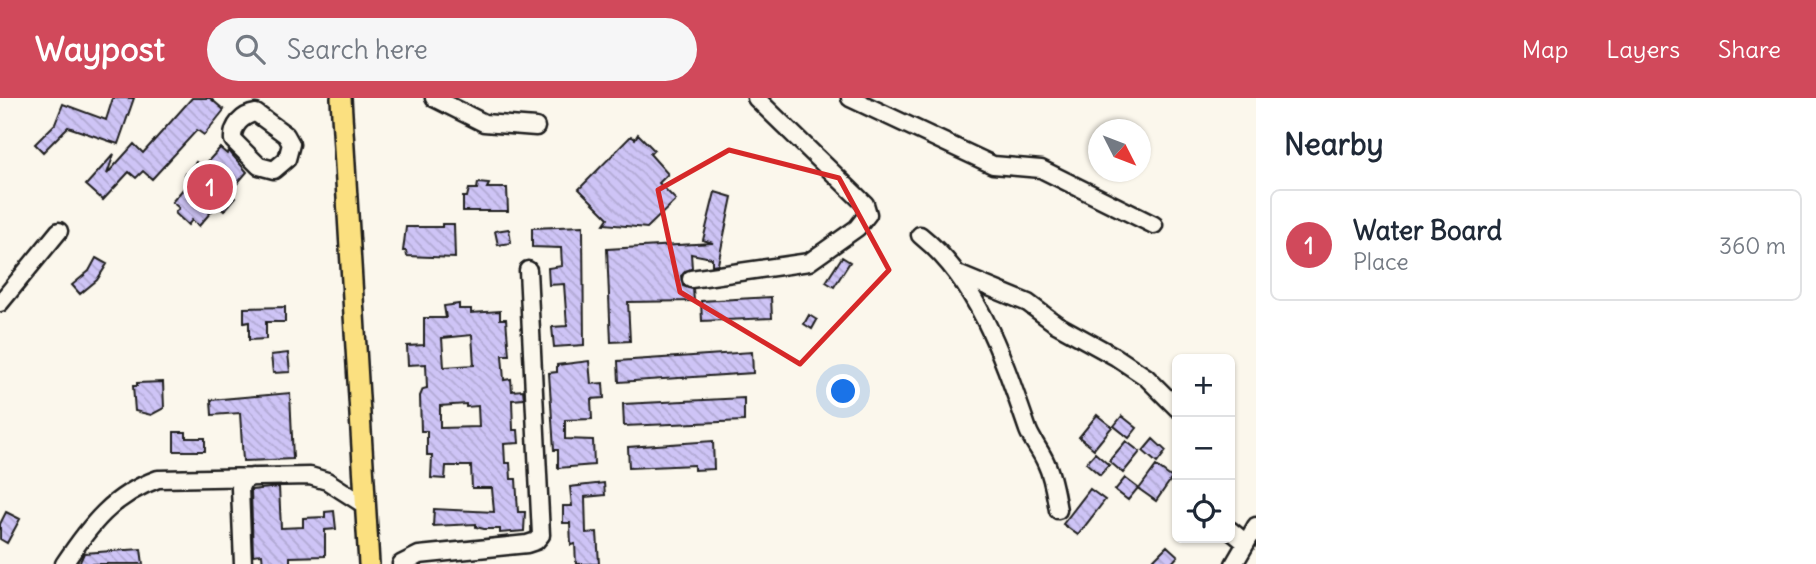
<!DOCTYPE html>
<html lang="en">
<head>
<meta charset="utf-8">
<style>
	:root { --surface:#fff; --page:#f6f6f7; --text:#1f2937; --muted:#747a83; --line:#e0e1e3; --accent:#d1495b }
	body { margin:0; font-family:Delius,sans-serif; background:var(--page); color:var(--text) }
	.controls { position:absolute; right:21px; bottom:21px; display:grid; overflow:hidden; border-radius:10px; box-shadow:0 2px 5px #0004 }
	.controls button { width:63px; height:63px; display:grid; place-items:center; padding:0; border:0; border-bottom:2px solid var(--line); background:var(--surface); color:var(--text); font:35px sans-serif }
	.compass { position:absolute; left:1088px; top:21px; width:63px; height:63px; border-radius:50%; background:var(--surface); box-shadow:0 2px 5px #0004; rotate:132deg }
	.you { position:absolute; left:844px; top:294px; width:24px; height:24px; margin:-18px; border:5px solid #fff; border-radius:50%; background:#1a73e8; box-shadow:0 0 0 10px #1a73e833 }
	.badge { display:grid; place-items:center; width:46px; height:46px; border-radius:50%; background:var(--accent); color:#fff; font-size:23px; font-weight:700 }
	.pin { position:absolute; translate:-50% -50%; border:4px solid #fff; box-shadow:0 2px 7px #0006 }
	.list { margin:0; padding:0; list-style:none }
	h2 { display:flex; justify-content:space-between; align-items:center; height:91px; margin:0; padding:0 28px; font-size:30px }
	h2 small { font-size:23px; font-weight:400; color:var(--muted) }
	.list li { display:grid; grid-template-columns:46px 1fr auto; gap:21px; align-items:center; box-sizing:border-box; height:112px; margin:0 14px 14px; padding:0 14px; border:2px solid var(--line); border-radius:10px }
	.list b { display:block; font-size:26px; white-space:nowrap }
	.list p { margin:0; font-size:23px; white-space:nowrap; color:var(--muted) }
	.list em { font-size:23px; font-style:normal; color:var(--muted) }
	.icon { flex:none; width:38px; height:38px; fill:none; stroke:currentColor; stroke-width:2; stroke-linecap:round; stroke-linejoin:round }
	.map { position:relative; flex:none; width:1256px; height:466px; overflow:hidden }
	header { display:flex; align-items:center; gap:42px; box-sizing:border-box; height:98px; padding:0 35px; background:var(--accent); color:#fff }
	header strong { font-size:33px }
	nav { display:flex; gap:38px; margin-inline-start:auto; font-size:24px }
	.search { width:490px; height:63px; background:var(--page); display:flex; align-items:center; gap:18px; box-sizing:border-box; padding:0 24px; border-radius:38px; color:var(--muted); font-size:26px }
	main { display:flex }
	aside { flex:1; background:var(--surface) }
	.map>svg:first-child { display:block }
</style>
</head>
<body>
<header>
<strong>Waypost</strong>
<div class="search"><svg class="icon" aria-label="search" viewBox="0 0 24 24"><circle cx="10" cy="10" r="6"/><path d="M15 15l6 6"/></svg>Search here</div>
<nav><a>Map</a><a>Layers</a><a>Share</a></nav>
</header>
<main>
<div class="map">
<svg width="1256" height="466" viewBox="0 0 1256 466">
	<defs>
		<pattern id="building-back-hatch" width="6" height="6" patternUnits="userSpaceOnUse" patternTransform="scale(1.75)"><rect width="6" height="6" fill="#cec4f6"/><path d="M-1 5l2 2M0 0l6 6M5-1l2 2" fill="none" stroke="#b0a8d2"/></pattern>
	</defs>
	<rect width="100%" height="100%" fill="#fbf7ec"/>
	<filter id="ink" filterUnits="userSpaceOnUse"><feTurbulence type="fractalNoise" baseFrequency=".0143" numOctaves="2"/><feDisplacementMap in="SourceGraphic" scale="14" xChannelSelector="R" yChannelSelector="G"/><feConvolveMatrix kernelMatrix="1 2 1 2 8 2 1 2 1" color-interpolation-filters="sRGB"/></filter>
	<g filter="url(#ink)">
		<!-- building -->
		<path fill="url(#building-back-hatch)" stroke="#1c1c1c" stroke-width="2" fill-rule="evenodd" d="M113 0H134L118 46 68 29 43 54 35 46 55 26 63 6 106 22Z
			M192 0H210L224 12 204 37 197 32 152 81 143 73 136 80 129 74 103 102 86 87 114 56 107 76 134 46 143 55Z
			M638 36 654 52 650 56 668 76 659 85 676 102 647 130 604 126 608 120 579 91 631 38 635 41Z
			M220 50 227 56 229 53 247 74 229 95 235 100 224 113 217 107 199 128 192 122 188 127 175 115 179 110 172 104 191 82 185 77 196 64 202 70Z
			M478 85 489 86 487 90H507L508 113H463V99H467L469 91H477Z
			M715 94 732 99 718 166 712 167V160L691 156 692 170 681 178 683 188 693 191 694 203 628 204 630 243 611 244 607 151 713 145 703 142Z
			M442 126H454L455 160 407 158 406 153H403L406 129H442Z
			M583 128 584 247 554 249 552 229 567 228 564 186 549 187 548 170 562 168 561 150 532 149V130Z
			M509 131 511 145 498 147 495 133Z
			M842 159 850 164 834 189 826 184Z
			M96 160 107 166 97 182 80 196 72 187 89 173Z
			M771 199 772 220 702 223 701 203Z
			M459 206V211H471V215L500 213V221H506L509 257H502L504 282 511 281 512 293 523 292 524 301 512 302 513 332H518L519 345 504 346 505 365H510L511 381H516L518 414H525L524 433 500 435V431H484L476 429V426L433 428 434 411 494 414 492 390H472L471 368H446L445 381 431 380 432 357H427V333H421L420 298 423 291 427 290 426 266 408 267 407 248 424 247V220H446L444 208ZM472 237 474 267 444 269 442 240ZM466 306V309L478 308 479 329 440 330V308Z
			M285 209V224H266V241L249 242V224L244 225V210Z
			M809 217 817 222 812 231 804 226Z
			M752 254 753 275 619 284 618 263Z
			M288 255 290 274 273 275 271 257Z
			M589 263 591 286 603 285 604 300 591 301 592 321 565 322V341L593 342 594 367 558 370V352H554L549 275 557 274V267Z
			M163 284 164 310 151 317 135 313 133 288H137V285Z
			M290 295 293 361 243 363 240 315 212 317 211 302Z
			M744 300V323L624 328 623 306Z
			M1097 317 1112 329 1094 351 1079 339Z
			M1122 318 1137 330 1129 340 1114 328Z
			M174 334H186V340H205V353H174Z
			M1153 341 1166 353 1157 365 1143 353Z
			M713 343 714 371 694 372V367L629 370 628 349Z
			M1126 343 1140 354 1123 375 1109 363Z
			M1095 355 1109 367 1100 377 1086 365Z
			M1156 368 1172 380 1156 403 1139 391Z
			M1125 380 1138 390 1128 402 1115 392Z
			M604 385 605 397 585 399 586 435 597 434 599 466H576L575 446 571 447 570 425H563V408H572L570 389Z
			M279 389 281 430 303 429V420L325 419V414L334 413 336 431 325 432V458L290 459V466H263L262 456 253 457 251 392Z
			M1090 391 1105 402 1078 437 1063 426Z
			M6 414 20 421 7 445 0 441V426Z
			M1167 448 1178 458 1171 466H1149Z
			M141 451 143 466H79L84 455Z"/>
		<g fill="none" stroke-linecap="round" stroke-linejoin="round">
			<!-- minor casing -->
			<g stroke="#1c1c1c" stroke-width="21">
				<path id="minor" d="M434 0 484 25 536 29
					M850 0 993 67 1041 71 1154 127
					M256 15 286 37 291 46 287 61 274 72 259 68 233 42C232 28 242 17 256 15Z
					M920 137C979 184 1004 263 1028 332 1032 343 1041 353 1046 365 1053 379 1055 396 1058 412
					M960 177 1028 205 1056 226 1116 259 1146 279 1177 310
					M691 181 809 164 857 130 868 116 865 106 756 0
					M0 205 59 133
					M1230 432 1246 445
					M64 466C90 427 113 397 158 381L310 378 327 383 366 408
					M243 466 240 390 243 383 252 379
					M401 466 419 457 527 446 536 443 541 437 528 172
					M1234 466 1256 428"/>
			</g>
			<!-- major casing -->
			<g stroke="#1c1c1c" stroke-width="24">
				<path id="major" d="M341 0 369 466"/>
			</g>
			<!-- minor -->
			<use href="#minor" stroke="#fbf7ec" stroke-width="16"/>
			<!-- major -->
			<use href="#major" stroke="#fbe080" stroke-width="19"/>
		</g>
	</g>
	<!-- marked area -->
	<path fill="none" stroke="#d62828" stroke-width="5" stroke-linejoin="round" d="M729 52 839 80 889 172 800 266 680 194 658 92Z"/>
</svg>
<div class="controls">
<button>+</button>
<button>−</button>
<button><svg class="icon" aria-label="locate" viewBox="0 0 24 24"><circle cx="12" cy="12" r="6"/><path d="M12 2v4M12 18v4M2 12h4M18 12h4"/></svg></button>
</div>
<svg class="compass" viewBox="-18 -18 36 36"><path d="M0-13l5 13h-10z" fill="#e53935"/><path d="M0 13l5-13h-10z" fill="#747a83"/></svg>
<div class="you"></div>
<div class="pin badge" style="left:210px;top:89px">1</div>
</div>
<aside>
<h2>Nearby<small></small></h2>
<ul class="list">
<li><span class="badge">1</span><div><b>Water Board</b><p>Place</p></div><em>360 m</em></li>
</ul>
</aside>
</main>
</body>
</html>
